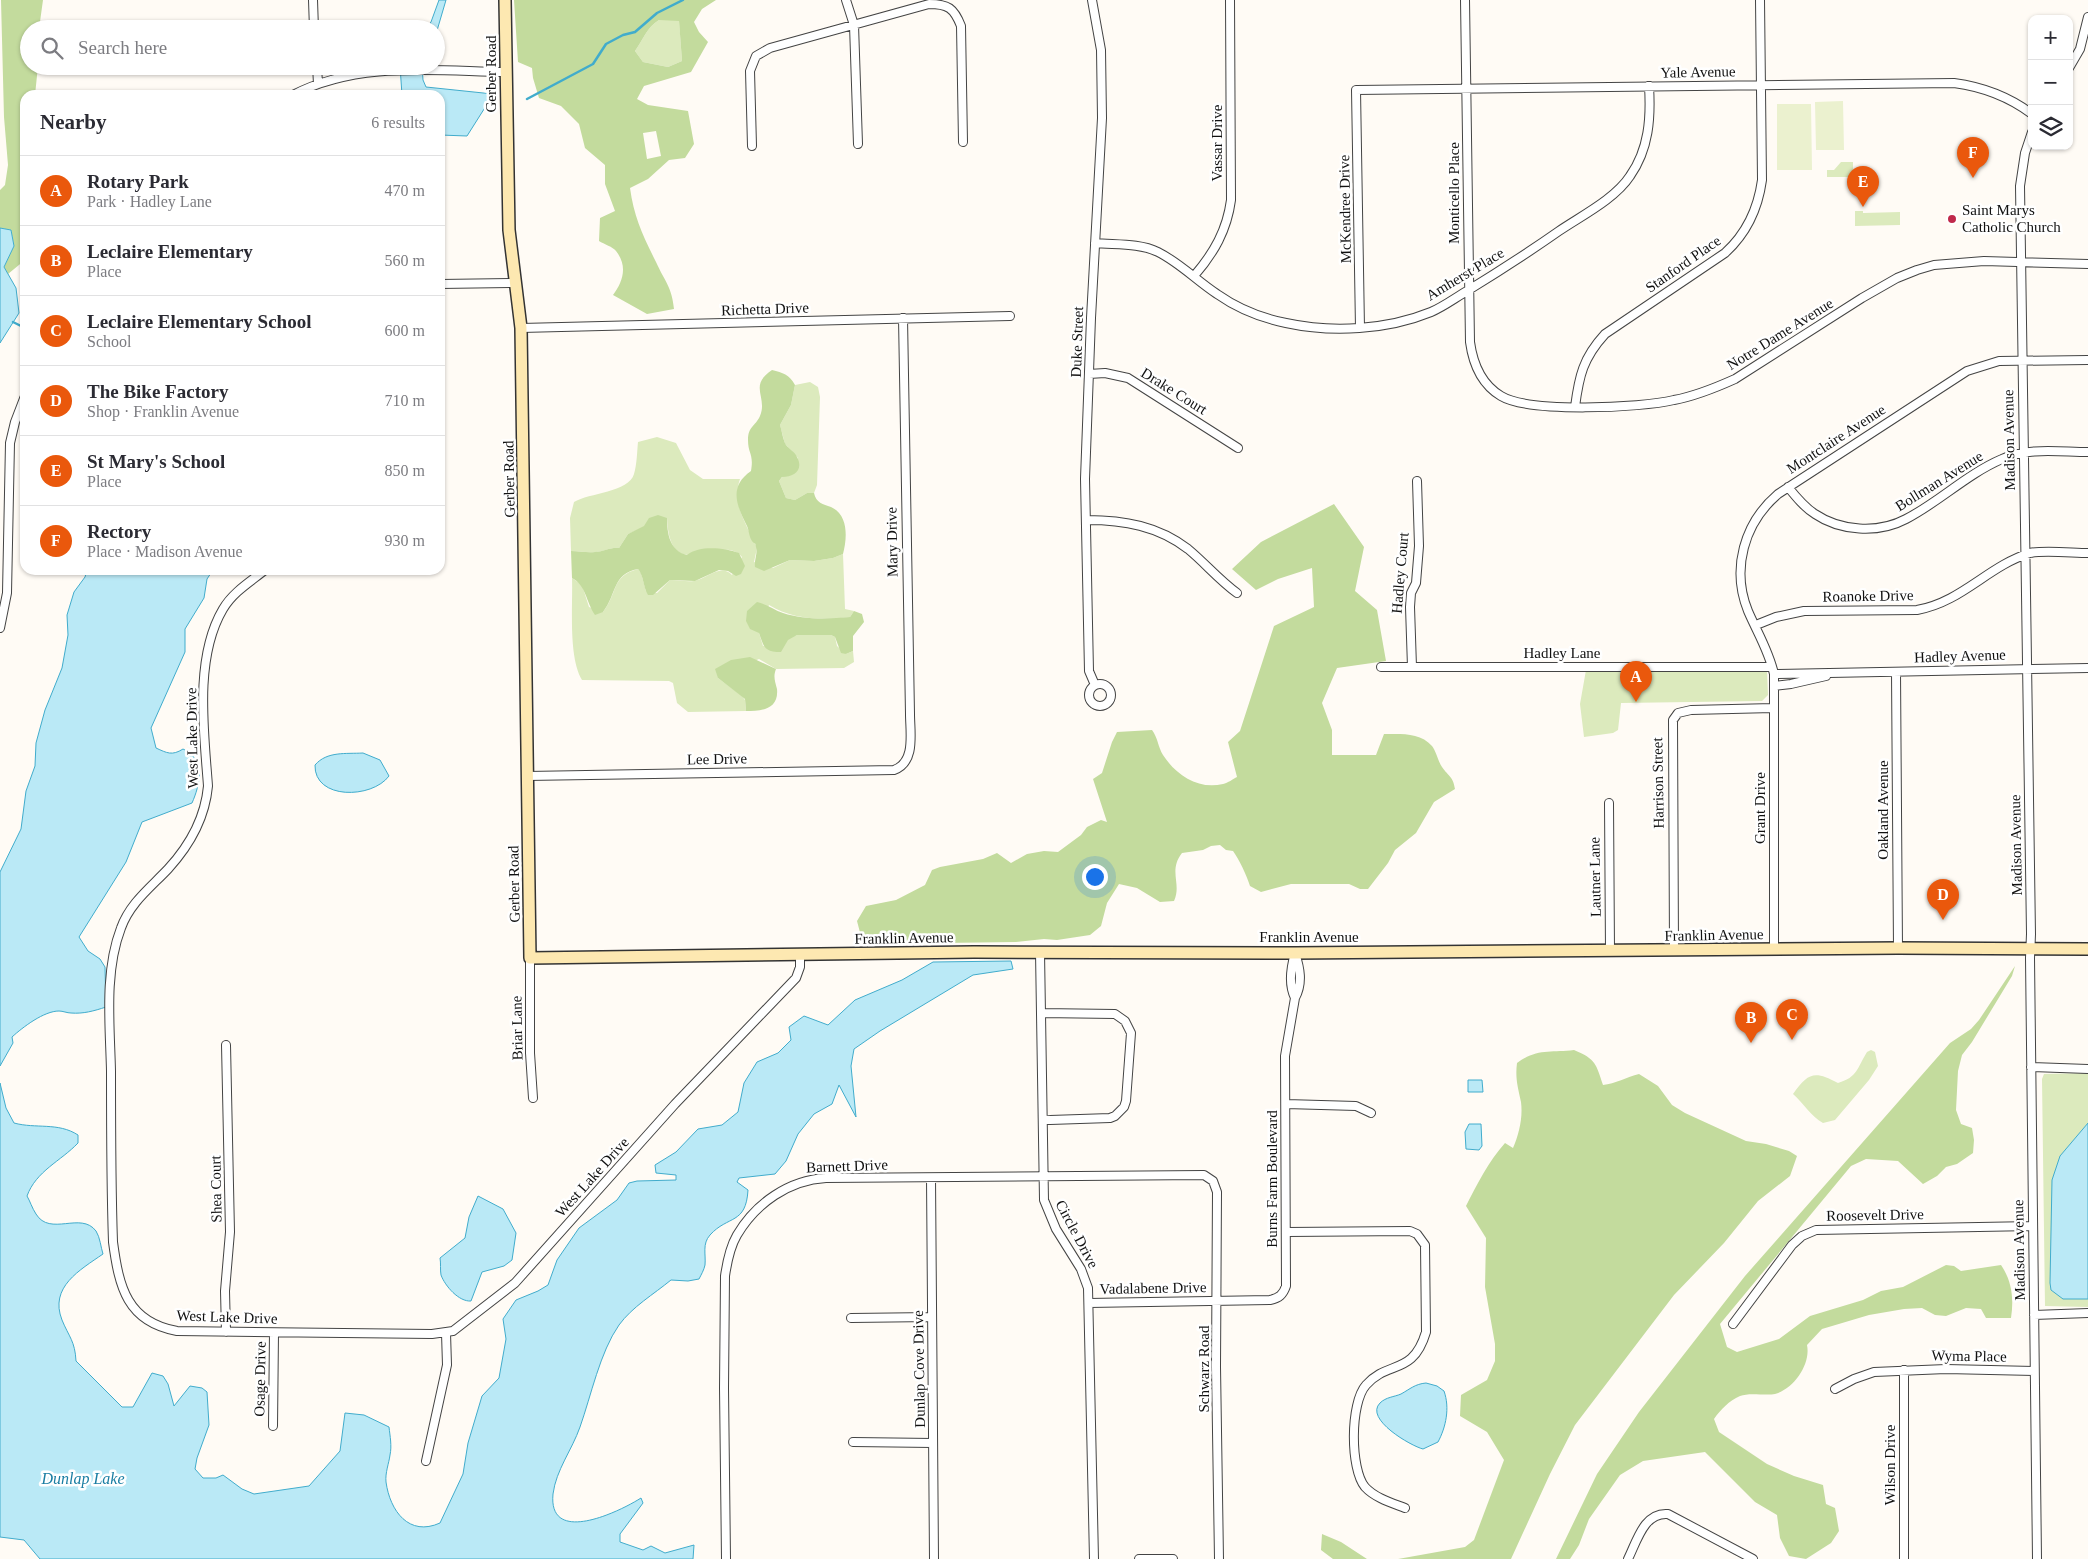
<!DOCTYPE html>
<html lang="en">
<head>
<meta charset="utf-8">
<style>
	:root { --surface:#fff; --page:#f2f2f3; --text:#2b2b33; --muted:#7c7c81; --line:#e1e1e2; --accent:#ea580c }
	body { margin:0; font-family:"Times New Roman",serif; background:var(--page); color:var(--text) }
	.controls { position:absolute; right:15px; top:15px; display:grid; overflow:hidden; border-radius:10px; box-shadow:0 1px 4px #0004 }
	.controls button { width:45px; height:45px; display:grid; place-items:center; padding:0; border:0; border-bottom:1px solid var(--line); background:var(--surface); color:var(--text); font:25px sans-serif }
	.you { position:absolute; left:1094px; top:876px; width:18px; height:18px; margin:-12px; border:4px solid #fff; border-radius:50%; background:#1a73e8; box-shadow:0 0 0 8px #1a73e833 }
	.badge { display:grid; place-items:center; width:32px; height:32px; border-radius:50%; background:var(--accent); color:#fff; font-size:16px; font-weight:700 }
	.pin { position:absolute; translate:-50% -41px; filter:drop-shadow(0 1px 2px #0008) }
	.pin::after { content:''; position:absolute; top:26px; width:18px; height:15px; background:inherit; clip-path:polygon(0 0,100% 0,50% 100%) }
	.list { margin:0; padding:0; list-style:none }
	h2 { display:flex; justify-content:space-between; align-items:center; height:65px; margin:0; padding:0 20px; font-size:21px }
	h2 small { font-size:16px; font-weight:400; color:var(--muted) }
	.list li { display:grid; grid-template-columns:32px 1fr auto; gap:15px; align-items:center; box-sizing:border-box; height:70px; padding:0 20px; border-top:1px solid var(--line) }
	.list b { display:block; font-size:19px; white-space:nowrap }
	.list p { margin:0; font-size:16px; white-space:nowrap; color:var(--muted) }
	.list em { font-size:16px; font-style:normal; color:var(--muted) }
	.icon { flex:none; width:28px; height:28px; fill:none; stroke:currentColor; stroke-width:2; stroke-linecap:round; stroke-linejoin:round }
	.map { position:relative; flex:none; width:2088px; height:1559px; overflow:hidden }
	.search { position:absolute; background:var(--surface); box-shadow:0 1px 4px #0004; left:20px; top:20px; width:425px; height:55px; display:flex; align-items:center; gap:12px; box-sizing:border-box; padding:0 18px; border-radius:28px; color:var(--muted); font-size:19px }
	.panel { position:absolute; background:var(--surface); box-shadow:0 1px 4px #0004; left:20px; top:90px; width:425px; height:485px; border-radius:15px }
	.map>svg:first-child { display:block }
</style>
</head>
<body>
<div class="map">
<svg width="2088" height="1559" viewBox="0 0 2088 1559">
	<rect width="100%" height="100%" fill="#fffbf5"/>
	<!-- green -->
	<path fill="#dceabd" d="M659 20H679L682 61 668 67 643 62 635 51C643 40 647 27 659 20Z
		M1841 162H1853V177H1827V170H1834Z
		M1855 211H1863V213L1900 212V225L1855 226Z
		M810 382 818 387 820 397 817 485 814 493H807L795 500 786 498 779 481 798 458 785 444 780 425 791 405 795 385Z
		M657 437 676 443 690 470 703 479H740C731 505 748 526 757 548L754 562 773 568 790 560 814 561 833 558 843 554 845 609 854 611 850 617C822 620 793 620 769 605L759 633 763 646 797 635H831L835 637 837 646 846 654 853 651 854 662 844 668 776 669 759 659 718 678 742 696 745 700 746 711 688 712 677 703 673 683 669 681 582 680C568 656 573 606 572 578L582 585 589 607 603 612C618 593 611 576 638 569L641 573 646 591 657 593 670 580C677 580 687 582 694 581 707 579 720 563 732 575L742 557C720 531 670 589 667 518L628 534 619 548C610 547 604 552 596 552 587 553 580 551 571 551L570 518 574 502C589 493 629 492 634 474 637 464 637 452 638 442Z
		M1762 669 1767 671 1768 695 1762 701 1621 703 1618 730 1613 733 1584 737 1580 704 1586 670Z
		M1871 1050 1875 1052 1878 1066 1869 1080 1835 1120 1823 1123C1811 1116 1804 1104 1793 1094 1808 1073 1814 1070 1838 1083 1858 1077 1857 1068 1867 1052Z
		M2088 1073V1307L2045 1306 2042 1079 2044 1074Z"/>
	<!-- forest -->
	<path fill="#c3db9d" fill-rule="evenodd" d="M1 0H43L39 29H29V66H38L35 95H25V260L8 274 4 267 14 246 11 230 0 228V190L5 185 8 165 4 117Z
		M514 0H716L702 9 694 22 699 32 708 42 691 72 644 86 637 99 648 105 688 111 694 144 685 158 669 160 648 179 630 188C634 217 643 236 656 262 665 282 672 287 674 309L647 314 613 295C623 282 628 266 616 251 613 247 604 244 599 241L600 218 615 211 605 184V165L585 148 579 124 561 106 539 98 533 78 532 68 518 62ZM659 20 679 21 682 61 668 67 643 62 635 51C643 40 647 27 659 20ZM656 131 661 156 647 159 643 133Z
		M772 370C783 373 789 374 795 385L791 405 780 425C782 431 783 440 786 445 789 449 795 452 797 457 804 470 794 477 782 477L779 481 786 498 795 500 807 493H814C816 503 823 504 831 507 849 515 847 539 843 554L833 558 814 561 790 560 764 571 755 567C754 560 758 553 756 547 755 541 755 545 752 541 749 537 749 530 747 526 737 506 728 487 751 471 754 454 748 454 748 440 748 426 755 427 760 416 768 397 748 386 772 370Z
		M1334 504 1364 547 1355 591 1377 610 1386 661 1337 668 1322 703 1332 730V755H1376L1384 734C1400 734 1420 732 1432 746 1436 751 1438 761 1442 767 1449 777 1453 776 1455 789L1434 802 1416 833 1395 850 1388 863 1368 889H1360L1349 884H1291L1261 892 1250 886C1247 876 1239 859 1233 851L1226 850 1220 845 1211 846 1203 850 1182 853C1168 871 1182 884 1174 901L1160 902 1137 888 1119 884 1107 903 1101 926 1090 935 1057 940 1044 939 1016 942 863 944 857 921 866 906 896 900 925 885 932 870 940 867 983 859 997 853 1011 863 1027 854 1044 851 1058 852 1081 835 1087 827 1101 820 1107 822 1093 779 1102 773 1112 742 1117 732 1152 730C1158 738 1158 747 1163 755 1176 775 1198 790 1223 784 1228 783 1233 779 1237 777L1228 742 1240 731 1274 626 1314 607 1312 568 1278 579 1256 590 1232 569 1261 542Z
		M658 515 667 518C667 534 670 551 687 555 700 545 724 548 739 553L745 566 741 574 736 576 728 571 719 570 695 581 670 580 653 595H648C643 587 644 576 638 569 612 574 617 594 603 612L595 615C586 602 586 585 572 578L571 551C580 551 587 553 595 552 604 552 610 547 619 548L628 534 644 526 649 518Z
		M757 602C767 604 774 610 783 613 804 620 828 619 850 617L854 611 862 614 864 622 853 636V651L846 654 841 653 835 637 831 635H797L788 640 781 652C764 652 764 647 759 633L750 629 746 621 747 611Z
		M750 657 776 669C773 677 775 681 777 689 779 710 761 711 746 711L745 699 718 678 715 669 731 660Z
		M2015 966 2012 976 1972 1042 1962 1055 1958 1071 1956 1110 1961 1124 1972 1128 1974 1140 1973 1153 1957 1164 1946 1167 1937 1176 1923 1184 1898 1161 1866 1159 1851 1166 1720 1324 1727 1347 1737 1352 1779 1339 1810 1316 1863 1300 1881 1291 1903 1287 1946 1265 1954 1266 1961 1271 2001 1265C2012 1281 2014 1299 2011 1318H1986L1981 1309 1966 1308 1946 1316 1935 1315 1922 1308 1904 1309 1869 1315 1822 1329 1807 1345C1811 1364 1794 1389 1775 1394 1765 1396 1750 1392 1740 1396 1729 1401 1721 1409 1714 1419L1719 1432 1767 1464 1794 1476 1823 1485 1826 1504 1835 1508 1839 1531 1831 1543 1806 1559 1789 1556 1780 1538 1777 1515 1755 1502 1705 1452 1643 1461 1620 1475 1589 1519 1579 1545 1570 1559H1556L1597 1474 1639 1412 1745 1276 1950 1043 1971 1029 1979 1020Z
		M1574 1050C1596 1059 1596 1064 1603 1085 1615 1084 1627 1077 1639 1074L1658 1086 1672 1105 1685 1113 1746 1141 1766 1144 1789 1151 1797 1156 1790 1176 1758 1201 1724 1243 1674 1295 1575 1425 1550 1474 1511 1559H1398L1465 1547 1474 1540 1504 1460 1487 1432 1460 1416 1461 1395 1487 1380 1495 1361V1344L1485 1287 1486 1238 1466 1206C1477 1184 1489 1161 1505 1143L1513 1148C1519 1134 1523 1118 1521 1102 1518 1088 1515 1078 1517 1063 1537 1048 1551 1053 1574 1050Z
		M1322 1534 1341 1542 1367 1559H1333L1321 1550Z"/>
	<!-- pitch -->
	<path fill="#ebf1cf" d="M1843 101 1844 150H1816L1815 102Z
		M1777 104H1811L1812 170H1777Z"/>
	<!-- water -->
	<path fill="#bae9f6" stroke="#41accc" d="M439 0H446L436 34V29H425L431 22Z
		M400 66H422L423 80 426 87 493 94 494 103 486 106 467 136 440 135V95H402Z
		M0 228 11 230 14 246 4 267 16 288 19 313 0 343Z
		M87 570H213L207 579 204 598 185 629V652L151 728 156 748C167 753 172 756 183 749 206 759 200 785 192 803L142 822 126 862 79 937 88 951 100 959 105 967 106 1007C94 1011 83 1014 71 1013 67 1013 63 1011 59 1011 44 1011 23 1027 12 1037L13 1043 0 1066V872L21 829 26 791 35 766 36 743 45 710 62 668 68 635 67 615 74 592 85 577Z
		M363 753 380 760 389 776C372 799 314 800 315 765 327 751 346 754 363 753Z
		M1011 961 1013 969 973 975 880 1031 854 1049 851 1066 856 1117 839 1085 832 1104 814 1114 798 1134 786 1161 775 1174 739 1178 737 1182 748 1190C746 1225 728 1215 710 1235 702 1244 706 1254 705 1265 704 1270 701 1275 699 1279L688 1281 671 1280C654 1294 632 1307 619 1325 600 1352 591 1396 580 1427 572 1450 556 1470 553 1494 548 1546 619 1512 641 1498L643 1503 620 1534V1542L643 1550 651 1546 665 1553 694 1545 693 1559H40L24 1540 0 1537V1083L6 1108 14 1123C36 1129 58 1122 78 1135V1143C61 1161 36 1171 27 1196 30 1201 32 1208 36 1214 50 1237 81 1211 96 1231 100 1237 101 1248 103 1254 80 1270 49 1287 62 1320 69 1337 75 1341 76 1361L122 1407H133L152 1373 163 1376 168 1384 174 1406 190 1386 202 1388 207 1392 209 1425 197 1458 195 1469 203 1478H216L223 1475 242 1489 254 1494 309 1486 340 1451 345 1413 364 1415 389 1427C390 1436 392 1446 390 1455 389 1463 385 1473 386 1482 390 1511 409 1537 440 1523L463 1474 468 1443 482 1396 499 1378 506 1339 503 1319 516 1300 538 1291 548 1285 557 1260 579 1228 617 1200 629 1183 637 1181 676 1180V1175L656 1173 655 1165 676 1152 698 1129 722 1125 738 1112 744 1083 757 1062 778 1053 791 1040 789 1027 804 1016 828 1025 855 1000 902 980 933 962Z
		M1468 1080H1482L1483 1092H1468Z
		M2088 1123V1299H2063L2051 1290 2050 1283 2052 1180 2060 1156Z
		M1469 1124H1481L1482 1146 1479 1150 1466 1149 1465 1132Z
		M478 1196 503 1209 516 1233 512 1260 504 1266 482 1272 471 1301C459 1302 445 1286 441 1275 440 1270 441 1263 440 1258L465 1238 469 1217Z
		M1426 1383 1437 1386 1444 1391C1450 1408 1446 1427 1438 1442L1423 1449C1411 1446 1364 1419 1380 1403 1386 1397 1394 1397 1401 1394 1410 1389 1415 1384 1426 1383Z"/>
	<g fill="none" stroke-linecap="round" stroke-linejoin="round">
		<!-- stream -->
		<path stroke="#41accc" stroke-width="2.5" d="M527 99 593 64 606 44 623 35 635 32 657 13 683 0
			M13 322 25 328"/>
		<!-- street casing -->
		<g stroke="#444" stroke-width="10">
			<path id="street" d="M313 0 314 29
				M846 0 854 25 858 144
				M1092 0 1101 50 1102 118 1091 318 1085 479 1089 671 1095 685
				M1465 0 1470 342C1473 364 1481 384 1501 396 1529 413 1640 408 1674 400 1696 396 1715 388 1735 379L1862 298 1897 278 1917 270 1934 265 1984 261 2088 264
				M317 66 318 84
				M2069 68 2080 49 2088 17
				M293 95C358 61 434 71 506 72
				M2032 132 2025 153 2020 186 2031 934 2030 958 2037 1559
				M752 146 750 71 756 56 770 48 929 4C948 4 954 8 961 26L963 142
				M1095 243C1116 245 1139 243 1158 252 1180 263 1197 281 1217 294 1237 308 1261 318 1286 323 1332 333 1387 330 1431 312 1443 307 1455 298 1467 291 1498 272 1529 252 1559 231 1581 216 1615 199 1630 176 1649 149 1651 118 1649 86
				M1194 276C1214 253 1227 230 1231 200L1230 0
				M440 284 515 283
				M521 328 1010 316
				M1360 328 1356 90 1954 83C1984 87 2008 96 2032 114
				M1089 374 1105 373 1128 378 1238 448
				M1575 407C1579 376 1583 358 1605 334L1725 253C1747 233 1758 209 1762 180L1760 0
				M1788 487C1796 497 1804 507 1815 514 1840 531 1878 534 1906 519 1939 502 1967 474 2002 459 2028 447 2060 452 2088 452
				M1087 520C1124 520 1158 526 1188 549 1205 563 1219 580 1237 593
				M265 570C250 582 233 592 223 609 194 658 204 731 208 786 205 819 190 845 168 869 150 888 130 903 121 928 104 972 110 1025 111 1071 111 1128 111 1185 113 1242 119 1287 127 1322 177 1331L432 1334 453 1331 515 1283 675 1104 796 978 800 967V954
				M1756 625 1776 617 1804 611 1917 610C1962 602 1988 566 2030 553 2043 550 2074 553 2088 553
				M0 628 7 593 10 443 15 422 25 396
				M1381 667H1772
				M1412 667 1410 607 1411 593 1416 583 1419 546 1417 481
				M1896 672 1898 948
				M1774 674 2088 668
				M1089 695a11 11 0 1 1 22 0a11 11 0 1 1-22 0Z
				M1774 686 1791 684 1826 676
				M527 776 894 770C916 762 910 733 910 714L903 318
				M1609 803 1610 951
				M1774 949V674C1769 651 1757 632 1748 611 1731 569 1744 523 1778 494L1967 371 1999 361 2088 360
				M1674 950 1673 720 1678 713 1691 710 1773 708
				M1040 952 1044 1200 1056 1229 1081 1269 1088 1288 1094 1559
				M530 958V1053L533 1098
				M1295 998C1303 983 1300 968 1295 953
				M1041 1013 1115 1014 1125 1021 1131 1033 1126 1101 1124 1107 1115 1116 1110 1118 1050 1120 1043 1119
				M2031 1067 2088 1069
				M1286 1104 1356 1106 1371 1113
				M931 1178 934 1559
				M1287 1232 1410 1231 1417 1234 1425 1245 1426 1332C1413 1376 1388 1360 1366 1385 1350 1403 1350 1469 1365 1487 1375 1498 1392 1503 1405 1508
				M1089 1303 1270 1300C1279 1298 1283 1295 1286 1286L1285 1056 1295 998C1288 984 1291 967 1295 953
				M2034 1315 2088 1313
				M851 1318 932 1317
				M1733 1324 1792 1245 1802 1236 1816 1230 2033 1226
				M226 1332 225 1291 230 1232 226 1045
				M1904 1370V1559
				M1835 1389 1854 1379 1874 1372 1946 1369 2034 1371
				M273 1426 274 1333
				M853 1442 933 1443
				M426 1461 447 1365 446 1333
				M726 1559 724 1388 725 1276C727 1262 730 1247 737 1235 756 1203 789 1180 826 1178L1204 1175 1213 1181 1217 1192 1216 1367 1219 1559
				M1139 1559H1173
				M1628 1559C1637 1541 1644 1512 1668 1514L1753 1559"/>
		</g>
		<!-- secondary casing -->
		<g stroke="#333" stroke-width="14">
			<path id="secondary" d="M505 0 509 230 521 328 530 958 974 952 1295 953 1898 948 2088 949"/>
		</g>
		<!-- street -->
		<use href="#street" stroke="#fff" stroke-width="8"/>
		<!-- secondary -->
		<use href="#secondary" stroke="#fde8b1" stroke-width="11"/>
	</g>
	<!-- markers -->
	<circle fill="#c0294a" stroke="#fff" stroke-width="2" cx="1952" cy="219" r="5"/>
	<g text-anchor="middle" stroke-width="5" stroke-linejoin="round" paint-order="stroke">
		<!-- street labels -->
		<g font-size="15" fill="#111" stroke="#fff">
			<text transform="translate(1698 72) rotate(-1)" y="5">Yale Avenue</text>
			<text transform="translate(491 74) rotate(-90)" y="5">Gerber Road</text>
			<text transform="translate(1217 143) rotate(-90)" y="5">Vassar Drive</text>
			<text transform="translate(1454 193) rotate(-90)" y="5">Monticello Place</text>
			<text transform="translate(1345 209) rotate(-91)" y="5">McKendree Drive</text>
			<text transform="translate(1683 264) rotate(-35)" y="5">Stanford Place</text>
			<text transform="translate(1465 274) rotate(-31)" y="5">Amherst Place</text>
			<text transform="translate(765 309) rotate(-2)" y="5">Richetta Drive</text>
			<text transform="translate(1780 334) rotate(-32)" y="5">Notre Dame Avenue</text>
			<text transform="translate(1077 342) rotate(-88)" y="5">Duke Street</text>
			<text transform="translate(1174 391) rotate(32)" y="5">Drake Court</text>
			<text transform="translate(1836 439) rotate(-33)" y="5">Montclaire Avenue</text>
			<text transform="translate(2009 440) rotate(-91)" y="5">Madison Avenue</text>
			<text transform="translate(509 479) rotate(-91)" y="5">Gerber Road</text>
			<text transform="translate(1939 481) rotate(-32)" y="5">Bollman Avenue</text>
			<text transform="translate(892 542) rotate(-91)" y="5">Mary Drive</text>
			<text transform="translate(1400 573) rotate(-85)" y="5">Hadley Court</text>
			<text transform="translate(1868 596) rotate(-1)" y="5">Roanoke Drive</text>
			<text x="1562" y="658">Hadley Lane</text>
			<text transform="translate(1960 656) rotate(-2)" y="5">Hadley Avenue</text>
			<text transform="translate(192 738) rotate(-91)" y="5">West Lake Drive</text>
			<text transform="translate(717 759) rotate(-1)" y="5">Lee Drive</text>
			<text transform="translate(1658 783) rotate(-91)" y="5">Harrison Street</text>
			<text transform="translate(1760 808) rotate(-90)" y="5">Grant Drive</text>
			<text transform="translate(1883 810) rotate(-90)" y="5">Oakland Avenue</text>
			<text transform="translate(2016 845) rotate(-91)" y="5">Madison Avenue</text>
			<text transform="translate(1595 877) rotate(-91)" y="5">Lautner Lane</text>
			<text transform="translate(514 884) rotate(-91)" y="5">Gerber Road</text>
			<text transform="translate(1714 935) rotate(-1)" y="5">Franklin Avenue</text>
			<text x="1309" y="942">Franklin Avenue</text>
			<text transform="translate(904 938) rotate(-1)" y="5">Franklin Avenue</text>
			<text transform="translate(517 1028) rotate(-91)" y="5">Briar Lane</text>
			<text transform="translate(847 1166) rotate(-2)" y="5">Barnett Drive</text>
			<text transform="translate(592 1177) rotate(-48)" y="5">West Lake Drive</text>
			<text transform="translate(1272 1179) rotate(-90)" y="5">Burns Farm Boulevard</text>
			<text transform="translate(216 1189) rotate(-91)" y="5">Shea Court</text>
			<text transform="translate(1875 1215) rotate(-1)" y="5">Roosevelt Drive</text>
			<text transform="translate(1077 1234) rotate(62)" y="5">Circle Drive</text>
			<text transform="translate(2019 1250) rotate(-91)" y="5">Madison Avenue</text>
			<text transform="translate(1153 1288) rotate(-1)" y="5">Vadalabene Drive</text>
			<text transform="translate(227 1317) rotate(2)" y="5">West Lake Drive</text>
			<text transform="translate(1969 1356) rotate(1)" y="5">Wyma Place</text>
			<text transform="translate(919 1369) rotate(-91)" y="5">Dunlap Cove Drive</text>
			<text transform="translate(1204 1369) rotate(-90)" y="5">Schwarz Road</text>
			<text transform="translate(260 1379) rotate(-89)" y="5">Osage Drive</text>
			<text transform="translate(1890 1465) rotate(-90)" y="5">Wilson Drive</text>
		</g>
		<!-- poi labels -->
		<g font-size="15" fill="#111" stroke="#fff" text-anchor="start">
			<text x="1962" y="215">Saint Marys<tspan x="1962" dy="17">Catholic Church</tspan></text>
		</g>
		<!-- water labels -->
		<g font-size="16" font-style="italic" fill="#1a7ea3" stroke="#fff">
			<text x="83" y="1484">Dunlap Lake</text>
		</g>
	</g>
</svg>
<div class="controls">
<button>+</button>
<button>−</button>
<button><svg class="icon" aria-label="layers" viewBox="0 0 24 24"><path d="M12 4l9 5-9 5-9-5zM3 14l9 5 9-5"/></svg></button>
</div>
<div class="you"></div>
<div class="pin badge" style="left:1636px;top:702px">A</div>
<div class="pin badge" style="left:1751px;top:1043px">B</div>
<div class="pin badge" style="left:1792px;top:1040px">C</div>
<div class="pin badge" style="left:1943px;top:920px">D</div>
<div class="pin badge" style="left:1863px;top:207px">E</div>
<div class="pin badge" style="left:1973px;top:178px">F</div>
<div class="search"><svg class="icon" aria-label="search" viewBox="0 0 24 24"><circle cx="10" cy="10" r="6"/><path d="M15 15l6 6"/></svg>Search here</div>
<section class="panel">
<h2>Nearby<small>6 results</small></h2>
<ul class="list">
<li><span class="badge">A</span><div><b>Rotary Park</b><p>Park · Hadley Lane</p></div><em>470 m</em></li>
<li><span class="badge">B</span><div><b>Leclaire Elementary</b><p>Place</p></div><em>560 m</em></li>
<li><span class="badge">C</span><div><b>Leclaire Elementary School</b><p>School</p></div><em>600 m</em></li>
<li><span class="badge">D</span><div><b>The Bike Factory</b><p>Shop · Franklin Avenue</p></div><em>710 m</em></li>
<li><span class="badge">E</span><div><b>St Mary's School</b><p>Place</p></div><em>850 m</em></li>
<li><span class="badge">F</span><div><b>Rectory</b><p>Place · Madison Avenue</p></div><em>930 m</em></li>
</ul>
</section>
</div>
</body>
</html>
